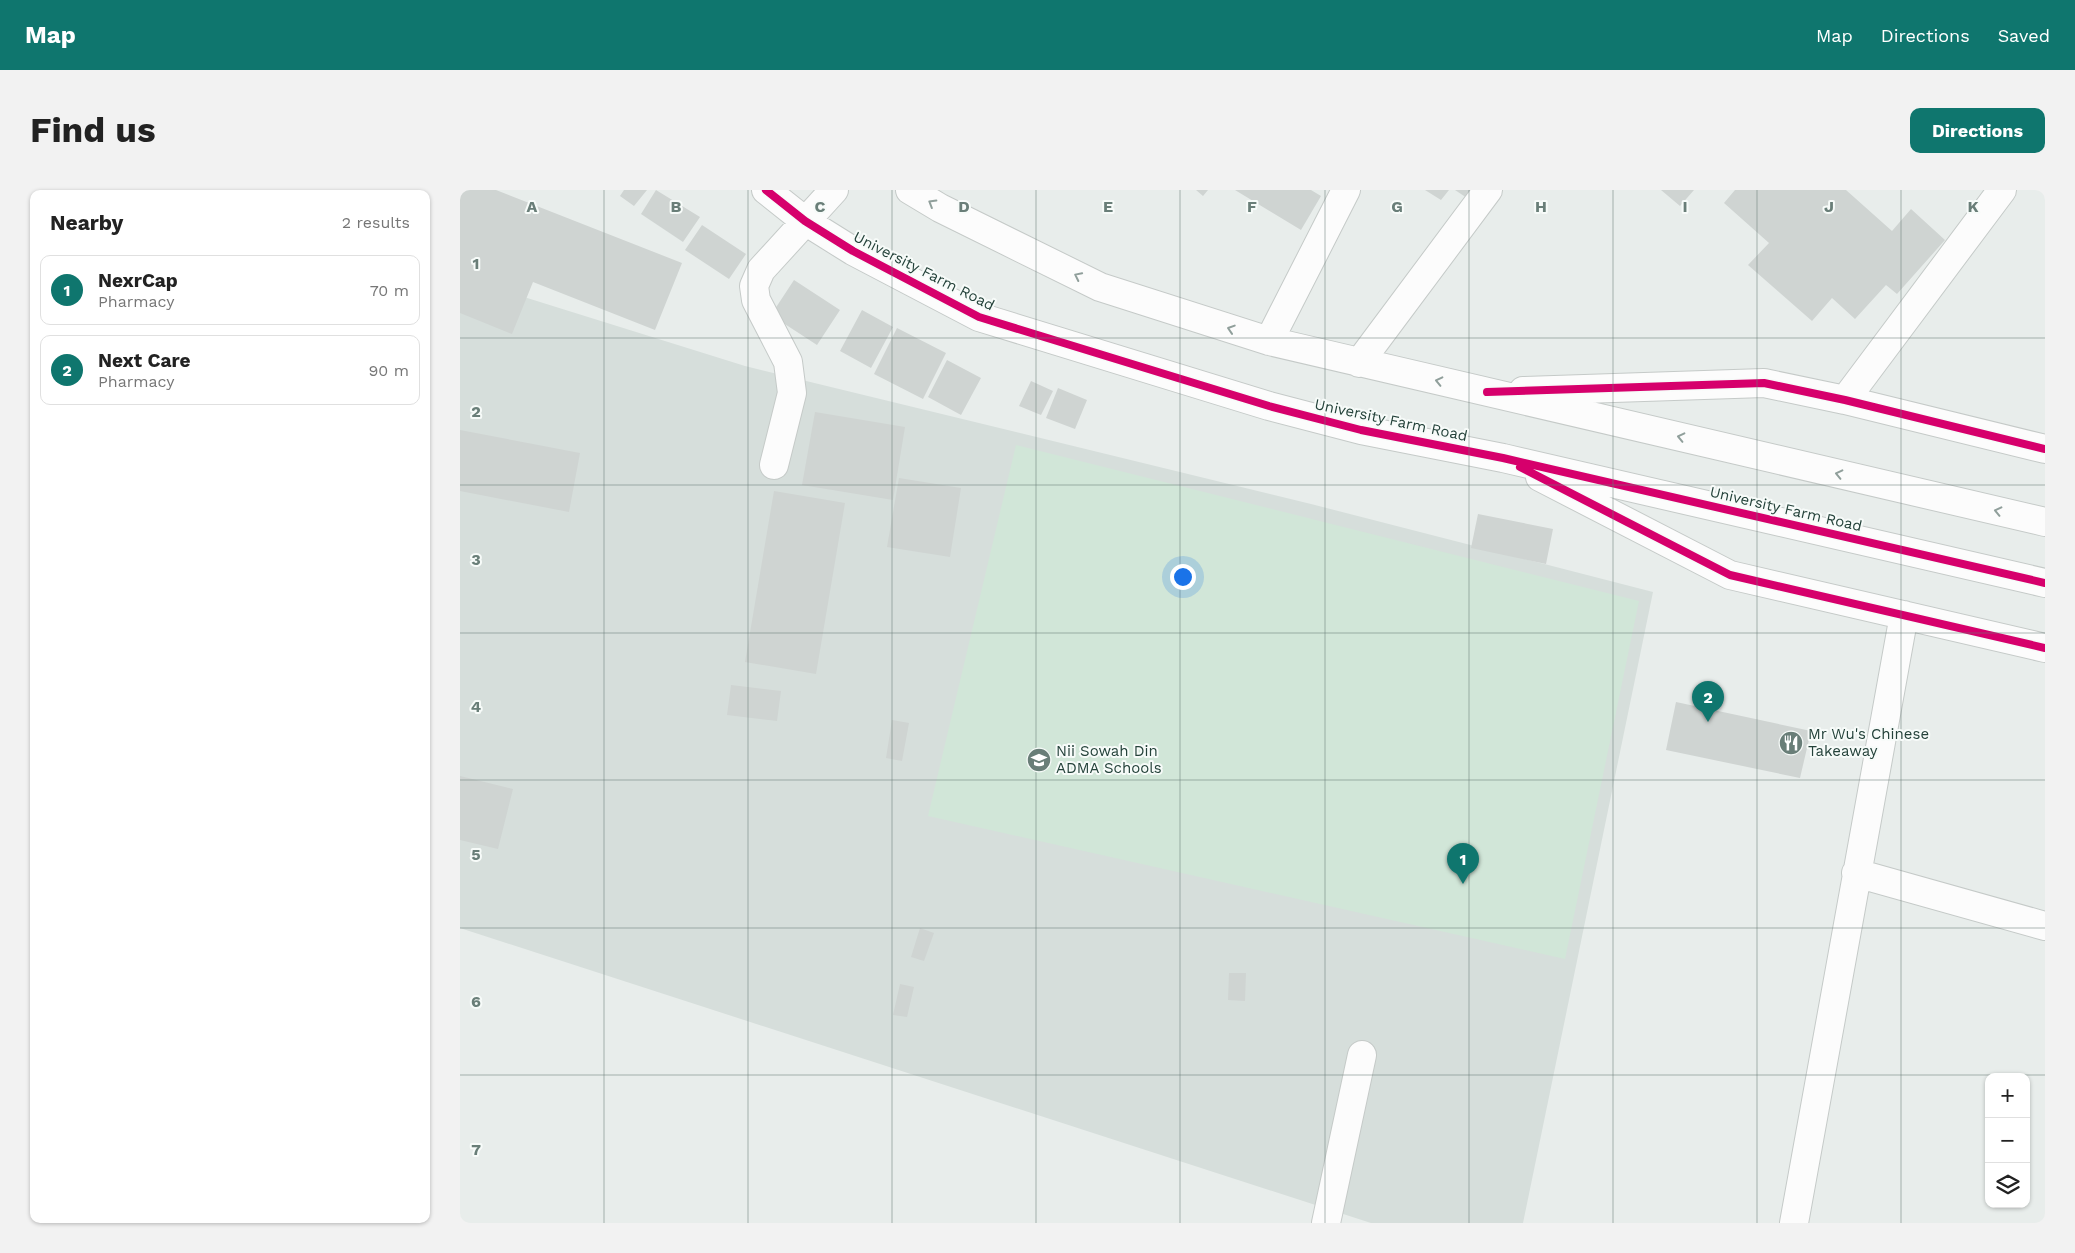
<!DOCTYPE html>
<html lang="en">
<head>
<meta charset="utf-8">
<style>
	:root { --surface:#fff; --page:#f2f2f2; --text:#222; --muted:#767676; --line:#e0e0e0; --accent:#0f766e }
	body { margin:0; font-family:"Work Sans",sans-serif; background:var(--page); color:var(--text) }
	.controls { position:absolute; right:15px; bottom:15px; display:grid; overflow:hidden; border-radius:10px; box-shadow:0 1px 4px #0004 }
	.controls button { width:45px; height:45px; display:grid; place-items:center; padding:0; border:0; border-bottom:1px solid var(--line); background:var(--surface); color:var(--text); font:25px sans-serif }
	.you { position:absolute; left:722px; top:386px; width:18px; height:18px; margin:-12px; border:4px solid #fff; border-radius:50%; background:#1a73e8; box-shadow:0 0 0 8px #1a73e833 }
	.badge { display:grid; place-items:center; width:32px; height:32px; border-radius:50%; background:var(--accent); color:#fff; font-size:16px; font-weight:700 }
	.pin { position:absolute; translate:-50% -41px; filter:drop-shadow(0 1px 2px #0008) }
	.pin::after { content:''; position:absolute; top:26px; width:18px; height:15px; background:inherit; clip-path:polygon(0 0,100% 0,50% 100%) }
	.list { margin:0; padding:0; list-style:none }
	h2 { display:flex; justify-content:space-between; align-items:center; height:65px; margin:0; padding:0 20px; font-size:21px }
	h2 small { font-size:16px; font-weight:400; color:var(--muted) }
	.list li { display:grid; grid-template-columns:32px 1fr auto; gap:15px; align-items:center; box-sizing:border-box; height:70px; margin:0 10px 10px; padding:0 10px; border:1px solid var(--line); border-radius:10px }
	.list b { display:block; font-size:19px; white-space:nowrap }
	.list p { margin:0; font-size:16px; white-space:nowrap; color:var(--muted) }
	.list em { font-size:16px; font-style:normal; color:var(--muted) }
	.icon { flex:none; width:28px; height:28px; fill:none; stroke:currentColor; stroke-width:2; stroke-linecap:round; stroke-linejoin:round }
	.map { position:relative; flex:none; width:1585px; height:1033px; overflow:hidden; border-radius:10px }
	header { display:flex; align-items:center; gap:30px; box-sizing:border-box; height:70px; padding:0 25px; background:var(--accent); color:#fff }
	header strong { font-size:24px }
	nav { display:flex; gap:28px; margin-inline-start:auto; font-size:18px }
	.intro { display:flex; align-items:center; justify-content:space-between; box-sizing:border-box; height:120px; padding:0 30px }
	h1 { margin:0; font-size:35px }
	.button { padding:12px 22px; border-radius:10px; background:var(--accent); color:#fff; font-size:18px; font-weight:700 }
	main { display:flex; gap:30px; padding:0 30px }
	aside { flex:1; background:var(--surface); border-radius:10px; box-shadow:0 1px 4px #0004 }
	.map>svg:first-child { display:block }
</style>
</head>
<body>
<header>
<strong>Map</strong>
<nav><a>Map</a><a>Directions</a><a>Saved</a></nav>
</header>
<div class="intro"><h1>Find us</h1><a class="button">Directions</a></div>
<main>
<aside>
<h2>Nearby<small>2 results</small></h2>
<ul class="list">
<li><span class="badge">1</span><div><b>NexrCap</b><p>Pharmacy</p></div><em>70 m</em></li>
<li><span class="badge">2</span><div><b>Next Care</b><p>Pharmacy</p></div><em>90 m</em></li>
</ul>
</aside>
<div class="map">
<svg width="1585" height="1033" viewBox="0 0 1585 1033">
	<rect width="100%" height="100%" fill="#e8edeb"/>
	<!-- built -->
	<path fill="#d6dedb" d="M0 87 285 176 851 314 1193 402 1063 1033H911L0 738Z"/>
	<!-- green -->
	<path fill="#d1e6d8" d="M556 255 1179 411 1105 769 468 626Z"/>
	<!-- building -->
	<path fill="#cfd4d2" d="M0 0H36L222 73 195 140 73 92 52 144 0 123Z
		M164 0H187L174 16 160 6Z
		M196 0 240 27 223 52 181 24Z
		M736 0H748L743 6Z
		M775 0H851L861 6 841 40Z
		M965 0H989L981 10Z
		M995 0H1013L1007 8Z
		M1201 0H1234L1220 16Z
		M1275 0H1386L1432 41 1451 19 1485 50 1437 104 1426 95 1395 129 1372 108 1352 131 1288 75 1309 53 1264 13Z
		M242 35 286 64 269 89 225 60Z
		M334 90 380 120 357 155 311 125Z
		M402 120 433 137 411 178 380 161Z
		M437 138 486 163 463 209 414 184Z
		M487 170 521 188 501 225 468 207Z
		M571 191 593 201 581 225 559 216Z
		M598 198 627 210 615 239 586 228Z
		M355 222 445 237 433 310 342 295Z
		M0 240 120 263 109 322 0 301Z
		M439 288 501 298 490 367 427 357Z
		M314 301 385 313 356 484 285 472Z
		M1018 324 1093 339 1086 374 1011 358Z
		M271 495 321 501 317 531 267 525Z
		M1216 512 1351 541 1340 588 1206 560Z
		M432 530 449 533 442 571 426 568Z
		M0 586 53 599 38 659 0 650Z
		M460 738 474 743 464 771 451 767Z
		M769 783H786L785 811 768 810Z
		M440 794 454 797 447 827 433 825Z"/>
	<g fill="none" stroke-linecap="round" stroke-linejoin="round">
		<!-- minor casing -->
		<g stroke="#c5cac8" stroke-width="30">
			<path id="minor" d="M306 0 345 31 393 61 519 127 809 216 901 240 1043 268 1585 393
				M450 0 480 18 640 97 809 151 1585 332
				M809 151 886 0
				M899 173 1028 0
				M1063 201 1304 193 1385 210 1585 259
				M1385 210 1542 0
				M314 275 332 203 328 172 296 110 294 96 301 80 374 0
				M1080 287 1270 385 1585 458
				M1396 683 1585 736
				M866 1033 902 865
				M1334 1033 1444 425"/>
		</g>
		<!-- minor -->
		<use href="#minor" stroke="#fcfcfc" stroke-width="28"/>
		<!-- cycleway casing -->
		<g stroke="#f7fbf9" stroke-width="11">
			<path id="cycleway" d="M306 0 345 31 393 61 519 127 809 216 901 240 1043 268 1585 393
				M1027 202 1304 193 1385 210 1585 259
				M1060 277 1270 385 1585 458"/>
		</g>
		<!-- cycleway -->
		<use href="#cycleway" stroke="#d6006c" stroke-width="8"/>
	</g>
	<!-- one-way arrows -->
	<defs><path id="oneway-chevron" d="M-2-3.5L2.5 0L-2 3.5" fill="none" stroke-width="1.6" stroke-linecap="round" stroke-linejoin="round" transform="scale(1.25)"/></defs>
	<g stroke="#909f9b">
		<use href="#oneway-chevron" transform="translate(472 13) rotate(-149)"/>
		<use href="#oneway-chevron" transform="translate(618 86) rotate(-154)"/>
		<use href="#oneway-chevron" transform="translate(771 139) rotate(-162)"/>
		<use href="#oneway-chevron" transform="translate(979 191) rotate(-167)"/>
		<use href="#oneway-chevron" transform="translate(1221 247) rotate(-167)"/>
		<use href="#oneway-chevron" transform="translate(1379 284) rotate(-167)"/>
		<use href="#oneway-chevron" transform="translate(1538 321) rotate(-167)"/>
	</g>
	<!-- grid -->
	<path fill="none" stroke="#697e78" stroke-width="1" stroke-opacity="0.55" d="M144 0V1033M288 0V1033M432 0V1033M576 0V1033M720 0V1033M865 0V1033M1009 0V1033M1153 0V1033M1297 0V1033M1441 0V1033M0 148H1585M0 295H1585M0 443H1585M0 590H1585M0 738H1585M0 885H1585"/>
	<!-- icons -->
	<defs>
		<g id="restaurant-disc" transform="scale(1.25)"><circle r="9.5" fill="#697e78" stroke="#f7fbf9"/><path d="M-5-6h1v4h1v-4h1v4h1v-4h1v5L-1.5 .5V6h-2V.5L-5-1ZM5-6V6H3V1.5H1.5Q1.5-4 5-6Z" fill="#fff"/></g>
		<g id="school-disc" transform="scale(1.25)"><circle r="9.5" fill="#697e78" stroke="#f7fbf9"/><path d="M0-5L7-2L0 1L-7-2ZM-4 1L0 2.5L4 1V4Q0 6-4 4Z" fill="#fff"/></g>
	</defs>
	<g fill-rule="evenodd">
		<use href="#restaurant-disc" x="1331" y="553"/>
		<use href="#school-disc" x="579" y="570"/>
	</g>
	<g text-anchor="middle" stroke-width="4" stroke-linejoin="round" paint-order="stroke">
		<!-- street labels -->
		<g font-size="15" fill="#24423a" stroke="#f7fbf9">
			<text transform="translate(464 81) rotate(27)" y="5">University Farm Road</text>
			<text transform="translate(931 230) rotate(12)" y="5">University Farm Road</text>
			<text transform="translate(1326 319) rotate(13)" y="5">University Farm Road</text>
		</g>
		<!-- poi labels -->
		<g font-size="15" fill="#24423a" stroke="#f7fbf9" text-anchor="start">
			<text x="1348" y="549">Mr Wu's Chinese<tspan x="1348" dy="17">Takeaway</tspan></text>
			<text x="596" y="566">Nii Sowah Din<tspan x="596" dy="17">ADMA Schools</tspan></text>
		</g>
	</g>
	<g font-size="16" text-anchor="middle" font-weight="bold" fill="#697e78" stroke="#f7fbf9" stroke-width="4" stroke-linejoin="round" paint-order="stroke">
		<text x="72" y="22">A</text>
		<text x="216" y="22">B</text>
		<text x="360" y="22">C</text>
		<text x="504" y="22">D</text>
		<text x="648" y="22">E</text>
		<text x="792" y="22">F</text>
		<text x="937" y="22">G</text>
		<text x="1081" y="22">H</text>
		<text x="1225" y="22">I</text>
		<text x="1369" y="22">J</text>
		<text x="1513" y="22">K</text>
		<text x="16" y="79">1</text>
		<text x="16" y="227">2</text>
		<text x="16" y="375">3</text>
		<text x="16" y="522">4</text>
		<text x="16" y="670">5</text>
		<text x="16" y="817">6</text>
		<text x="16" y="965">7</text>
	</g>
</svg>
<div class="controls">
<button>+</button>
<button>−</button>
<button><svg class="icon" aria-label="layers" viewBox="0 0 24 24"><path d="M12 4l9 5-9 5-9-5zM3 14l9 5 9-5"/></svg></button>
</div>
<div class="you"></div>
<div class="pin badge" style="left:1003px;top:694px">1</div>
<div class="pin badge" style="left:1248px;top:532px">2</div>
</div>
</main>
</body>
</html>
